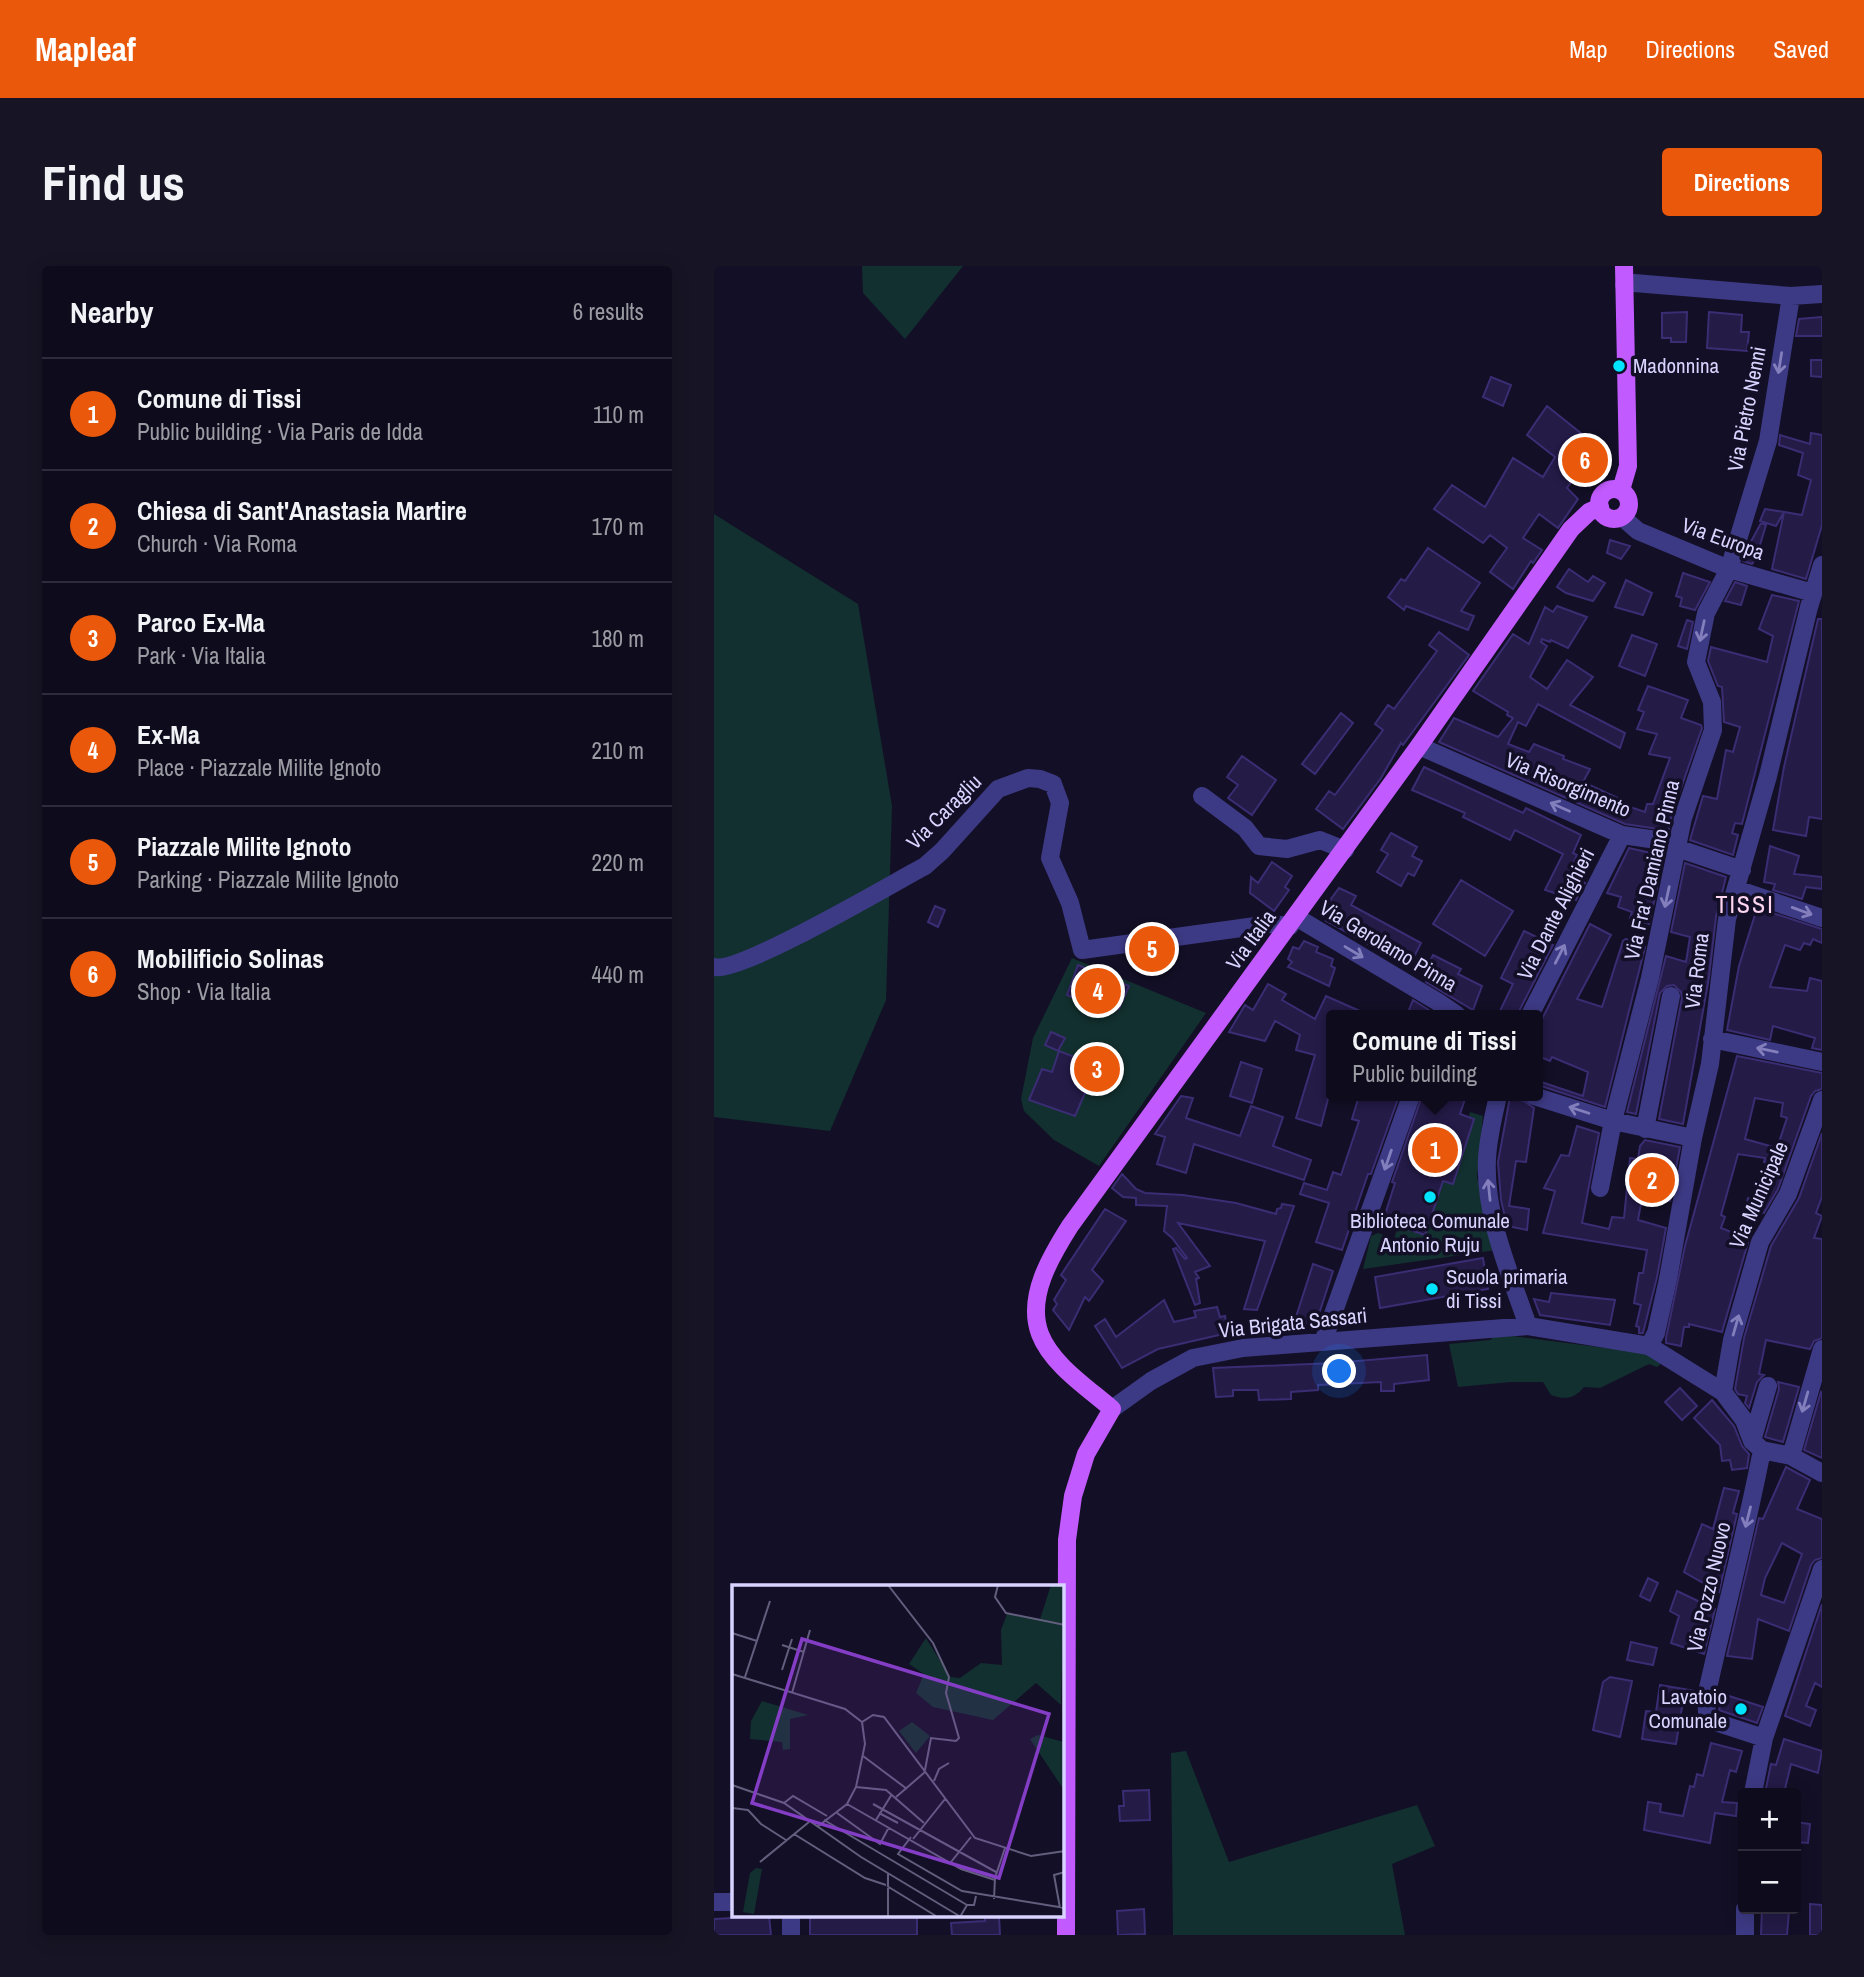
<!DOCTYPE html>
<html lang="en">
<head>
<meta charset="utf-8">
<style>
	:root { --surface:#0e0b1c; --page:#171425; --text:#f1f3f6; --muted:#9b9ba3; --line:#2e2b3b; --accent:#ea580c }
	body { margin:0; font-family:"Archivo Narrow",sans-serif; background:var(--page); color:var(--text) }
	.controls { position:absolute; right:21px; bottom:21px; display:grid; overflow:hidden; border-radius:7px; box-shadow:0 4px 18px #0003 }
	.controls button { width:63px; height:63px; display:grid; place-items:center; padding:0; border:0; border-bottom:2px solid var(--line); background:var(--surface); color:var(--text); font:35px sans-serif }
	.you { position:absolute; left:626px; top:1106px; width:24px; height:24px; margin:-18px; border:5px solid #fff; border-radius:50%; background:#1a73e8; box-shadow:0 0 0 10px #1a73e833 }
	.badge { display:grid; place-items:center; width:46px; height:46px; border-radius:50%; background:var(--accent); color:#fff; font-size:23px; font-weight:700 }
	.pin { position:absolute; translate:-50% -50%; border:4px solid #fff; box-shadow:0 2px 7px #0006 }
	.popup { position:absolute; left:612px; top:744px; width:217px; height:91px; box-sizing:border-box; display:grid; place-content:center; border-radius:7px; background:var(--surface); filter:drop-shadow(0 2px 5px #0005); font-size:23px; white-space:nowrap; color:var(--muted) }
	.popup b { font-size:26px; color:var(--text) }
	.popup::after { content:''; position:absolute; left:50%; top:100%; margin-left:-14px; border:14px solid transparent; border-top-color:var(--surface) }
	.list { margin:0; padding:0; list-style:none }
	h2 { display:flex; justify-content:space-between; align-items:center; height:91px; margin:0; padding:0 28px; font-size:30px }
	h2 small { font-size:23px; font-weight:400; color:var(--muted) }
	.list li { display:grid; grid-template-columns:46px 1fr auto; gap:21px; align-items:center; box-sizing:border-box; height:112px; padding:0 28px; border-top:2px solid var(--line) }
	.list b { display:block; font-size:26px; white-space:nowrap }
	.list p { margin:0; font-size:23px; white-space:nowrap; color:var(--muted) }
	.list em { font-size:23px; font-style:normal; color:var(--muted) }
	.map { position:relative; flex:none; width:1108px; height:1669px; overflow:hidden; border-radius:7px }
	header { display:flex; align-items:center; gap:42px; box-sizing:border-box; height:98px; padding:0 35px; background:var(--accent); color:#fff }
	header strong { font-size:33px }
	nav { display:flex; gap:38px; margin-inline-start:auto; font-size:24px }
	.intro { display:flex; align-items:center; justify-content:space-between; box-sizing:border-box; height:168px; padding:0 42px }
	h1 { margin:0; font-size:49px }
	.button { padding:18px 32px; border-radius:7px; background:var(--accent); color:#fff; font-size:24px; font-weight:700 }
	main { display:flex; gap:42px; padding:0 42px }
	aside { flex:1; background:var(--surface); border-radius:7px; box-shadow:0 4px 18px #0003 }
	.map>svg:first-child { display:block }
</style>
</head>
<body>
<header>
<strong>Mapleaf</strong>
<nav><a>Map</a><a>Directions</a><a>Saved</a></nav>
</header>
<div class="intro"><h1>Find us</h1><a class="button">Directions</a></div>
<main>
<aside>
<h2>Nearby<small>6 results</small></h2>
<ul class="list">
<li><span class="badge">1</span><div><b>Comune di Tissi</b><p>Public building · Via Paris de Idda</p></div><em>110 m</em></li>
<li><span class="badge">2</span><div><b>Chiesa di Sant'Anastasia Martire</b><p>Church · Via Roma</p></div><em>170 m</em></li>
<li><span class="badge">3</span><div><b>Parco Ex-Ma</b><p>Park · Via Italia</p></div><em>180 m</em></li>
<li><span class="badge">4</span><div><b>Ex-Ma</b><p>Place · Piazzale Milite Ignoto</p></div><em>210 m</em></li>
<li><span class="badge">5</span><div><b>Piazzale Milite Ignoto</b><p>Parking · Piazzale Milite Ignoto</p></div><em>220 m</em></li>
<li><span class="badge">6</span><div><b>Mobilificio Solinas</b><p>Shop · Via Italia</p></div><em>440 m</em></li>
</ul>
</aside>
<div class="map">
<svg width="1108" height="1669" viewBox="0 0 1108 1669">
	<rect width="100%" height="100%" fill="#130f26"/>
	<!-- green -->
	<path fill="#12302f" d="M148 0H249L191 73 149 27Z
		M0 248 144 338 178 540 172 734 116 865 0 851Z
		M358 692 492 747 385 900 340 874 310 845 307 833 319 772Z
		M756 846 769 850 763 911 782 984 649 1003 657 970 664 967 680 973 684 960 711 969 729 915 739 918Z
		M783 1068 931 1087 950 1095 943 1101 935 1098 886 1122 870 1121C860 1133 851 1134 837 1129L829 1116H797L744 1121 735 1078 776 1074Z
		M472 1485 515 1596 703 1539 721 1580 678 1598 691 1669H459L457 1487Z"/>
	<!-- building -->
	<path fill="#241b47" stroke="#3b2d73" stroke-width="2" fill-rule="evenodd" d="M973 46 972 76H957V72H948V47Z
		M995 46 1028 49 1027 66H1035L1033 85 993 82Z
		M1108 51V70H1082L1085 53Z
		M1097 94H1108V111L1097 110Z
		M777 111 797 119 789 140 769 131Z
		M833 140 883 180 853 222 864 233 844 262 825 248 809 272 828 284 819 297 817 295 799 323 776 306 793 282 776 269 769 277 720 243 738 219 771 241 799 192 829 211 841 191 813 169Z
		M1097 167 1108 169V259L1092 313 1058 303 1070 246 1088 249 1097 214 1084 209 1089 187 1065 179 1066 169 1096 178Z
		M1051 243 1070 246 1062 260 1046 255Z
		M1047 257 1052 259 1042 292 1038 298 1029 295 1033 283Z
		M896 274 916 280 907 293 893 287Z
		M714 282 766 317 747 345 760 350 754 364 692 340 690 344 674 331 687 313 691 315Z
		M855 303 874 316 879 310 891 317 879 335 852 327 843 321Z
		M969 307 996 316 981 344 966 340 968 332 962 330Z
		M912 314 938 327 929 349 901 341Z
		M1021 316 1033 320 1027 339 1011 335Z
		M1058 329 1085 335 1028 558 1021 557 1018 567 1024 569 1019 589 976 574 989 530 1003 533 1012 484 1019 486 1026 461 1010 456 1008 421 1004 420 994 395 997 381 1053 396 1059 370 1045 363Z
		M843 340 873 351 854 382 837 374 836 376 828 373 827 376 833 380 816 411 833 423 853 394 879 411 856 439 911 467 906 482 824 438 812 460 804 456 794 478 815 486 820 478 850 490 849 493 876 503 869 516 906 533 904 537 931 546 933 538H939L956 492 935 488 943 468 923 463 930 446 924 444 934 420 974 434 967 452 987 459 988 462 958 548 954 567 938 562 911 558 725 476 740 452 784 471 799 452 793 449 794 446 759 425 799 368 815 378 831 341 839 346Z
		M1104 353H1108V553L1095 551 1092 570 1059 564 1070 501Z
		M973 354 979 356 973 383 964 380Z
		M725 366 755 389 689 479 687 477 667 512 629 563 602 543 615 525 621 529 669 464 661 458 674 439 680 443 723 385 715 379Z
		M918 369 943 378 931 410 905 400Z
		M627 447 639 457 601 508 588 498Z
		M528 490 562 514 538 549 514 532 524 519 513 511Z
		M710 501 809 547 812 542 867 569 859 587 863 589 854 609 871 617 862 634 831 624 849 588 801 564 796 574 749 551 751 547 698 524Z
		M677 567 703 581 698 590 708 595 700 610 694 607 687 620 663 606 674 588 667 584Z
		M1056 580 1085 590 1080 608 1108 611V623L1092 621 1088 633 1059 624 1061 618 1050 616Z
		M915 582 950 590 935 658 916 652 918 646 904 641 907 631 893 627Z
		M558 596 578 610 571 621 575 624 560 645 536 627 537 611 544 617Z
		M971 597 1012 611 1002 651 995 711 969 858 945 853 968 732 967 726 960 719 953 720 946 727 922 848 913 846 952 690 972 696 976 671 957 666Z
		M747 614 799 645 771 690 719 658Z
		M625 622 642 630 637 639 707 677 701 689 694 686 688 697 612 655 615 651 608 645Z
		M221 640 231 644 224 661 214 656Z
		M1043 642 1108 663V677L1099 673 1096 679 1090 677 1086 684 1071 679 1056 721 1093 725 1096 712 1108 715V784L1098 782 1101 772 1059 760 1056 774 1013 764 1025 700Z
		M876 658 897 669 863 733 888 741 909 675 912 673 931 681 891 841 824 819V815L869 830 874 806 838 791 836 795 824 790V761Z
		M810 665 839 679 803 749H784L799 718 787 712Z
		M590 675 604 681 602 686 619 693 617 700 621 702 615 720 574 701 578 696 574 693 579 681 585 683Z
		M719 689 747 703 744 708 768 720 759 744 712 716 717 706 712 703Z
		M364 699 415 720 405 743 375 729 372 738 353 729Z
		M554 718 572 728 568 734 601 753 612 730 655 749H618V830L615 829 607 860 582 852 601 789 582 784 586 769 561 755 551 775 515 766 531 739 539 744Z
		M699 734 718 746 723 749H693Z
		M337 766 351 772 344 785 331 779Z
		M375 784 386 792 361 850 315 834 328 803 338 806 345 785 371 795Z
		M1023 790 1108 807V823L1101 825 1097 830 1064 923 1050 947 1043 946 1041 949 1031 944 1034 932 1043 935 1058 900 1050 896 1051 892 1024 888 1007 949 1011 951 1007 962 1035 973 1008 1066 975 1058V1061H970L967 1080 952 1077V1072L971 980ZM1041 832 1069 837 1067 850 1073 852 1063 882 1031 873Z
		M527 796 548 803 538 837 516 830Z
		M467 830 479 832 472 852 526 870 537 840 569 851 559 880 597 894 590 914 480 878 472 907 443 898 451 871 441 868Z
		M645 830H685L657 908H654L628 984 602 976 615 937 586 928 590 917 613 924 619 906 627 909 645 855 638 853Z
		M708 830H752L746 848 760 853 739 918 729 915 711 969 669 955 681 917 678 916Z
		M796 831 810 835 820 842 812 896 802 895 795 940 815 943 813 964 793 960 787 934 784 896Z
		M863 860 885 867 868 957 895 963 898 951 910 952 916 892 924 893 926 880 931 874 966 881 956 935 928 932 924 954 952 962 943 1011 929 1067H925V1061L922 1060 927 1039 920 1037 925 1007H929L933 984 829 967 841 925 830 922 847 889 855 890Z
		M1108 867V931L1102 947 1108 950 1100 972 1108 973V1072L1100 1075 1096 1083 1052 1074 1045 1108 1050 1109 1043 1116 1035 1142 1031 1137 1033 1130 1024 1128 1021 1123 1030 1072 1057 980 1085 932Z
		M408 908 422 923 431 927 469 929 522 937 562 948 563 943 567 942 568 938 580 940 543 1044 530 1043 551 975 464 957 496 1000 481 1006 485 1012 482 1013 486 1037 481 1039 459 983 462 982 471 993 473 992 458 972 450 965 453 940 422 939V932L409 931 398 922Z
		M391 943 412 955 378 1004 389 1015 375 1035 371 1031 355 1064 339 1044 343 1038 340 1034 352 1014 347 1009Z
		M769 992 774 1023 666 1042 661 1011Z
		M599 998 619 1005 601 1060 581 1054Z
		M837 1027 901 1034 896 1059 826 1049 820 1033 835 1036Z
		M450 1034 460 1056 482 1051 480 1045 503 1041 506 1051 511 1050 514 1067 444 1083 408 1102 381 1060 391 1053 402 1071Z
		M713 1089 715 1114 680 1118V1125H667V1116L604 1119V1124L577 1126V1133L545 1134 544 1124H519V1130L502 1131 499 1102 620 1097Z
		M1064 1116 1085 1121 1069 1176 1051 1171 1065 1123Z
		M966 1122 983 1140 968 1154 951 1136Z
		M1107 1126 1108 1127V1192L1090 1184Z
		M998 1134 1020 1160 1028 1180 1035 1188 1033 1202 1018 1204 1016 1194 1008 1195 1006 1179 980 1152Z
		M1072 1201 1096 1214 1083 1243 1108 1253V1292L1101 1294 1097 1299 1075 1365 1044 1353 1038 1393 1013 1390 1045 1252 1049 1253ZM1068 1277 1088 1288 1070 1337 1047 1329 1051 1312Z
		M1010 1222 1025 1225 1019 1247 1023 1248 1005 1326 970 1306 988 1258 999 1263Z
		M934 1312 944 1317 936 1335 926 1330Z
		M963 1325 1001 1343 990 1388 957 1377 965 1350 956 1345Z
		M1108 1338V1421L1101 1417 1092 1440 1102 1444 1096 1460 1071 1450Z
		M917 1376 943 1382 939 1399 913 1394Z
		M896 1411 918 1415 906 1471 879 1464 889 1416Z
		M946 1419 982 1425 981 1437 969 1435 962 1478 928 1473 932 1445 942 1446Z
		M1009 1428 1049 1441 1043 1457 1005 1444Z
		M1070 1473 1108 1485 1104 1507 1077 1498 1070 1527H1051L1057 1498 1062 1499Z
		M997 1477 1028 1485 1022 1506 1016 1504 1008 1536 1023 1537 1022 1550 1001 1547 996 1577 930 1564 934 1536 947 1538 946 1546 969 1550 976 1520 980 1521 983 1508 989 1510Z
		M435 1524 436 1554 406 1555 405 1540H410L409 1525Z
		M1082 1556 1096 1558 1094 1577 1082 1576Z
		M1096 1638 1108 1639V1669H1096Z
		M430 1643 431 1668 404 1669 403 1645Z
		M1048 1643H1072L1075 1645 1073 1669H1047Z
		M55 1650 57 1669H0V1653Z
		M96 1650H203V1669H96Z
		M285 1650 286 1669H238L237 1657 271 1655V1651Z"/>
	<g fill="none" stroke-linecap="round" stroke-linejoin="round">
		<!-- minor -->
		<path stroke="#3d3a85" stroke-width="18" d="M910 19 920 17 1077 30 1108 28
			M908 251 924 265 1015 303 1099 327
			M705 480 908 569 936 573 1028 604
			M488 530 531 562 545 580 573 583 606 574 631 584
			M1022 623 1108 652
			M582 651 724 736 743 749
			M0 701C26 708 179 617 211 600L228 585 284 523 314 512 326 513 339 518 346 537 336 592 356 637 368 684 556 658 576 660
			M816 749 908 569
			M998 773 1108 796
			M784 830C779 851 774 872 773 893 770 950 796 1007 814 1060
			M820 830 899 855 979 872
			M931 863 957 730
			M886 922 899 855 936 712 969 552 999 464 998 436 982 396 992 347 1015 303 1054 175 1077 30
			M609 1076 697 830
			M935 1080 942 1067 954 1013 979 872 996 798 1013 653 1054 510 1095 341 1108 299
			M1009 1126 1018 1074 1046 976 1074 928 1108 834
			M398 1143 437 1115 479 1092 529 1082 814 1060 935 1080 1009 1126 1030 1154 1038 1175 1048 1184 1077 1190 1108 1207
			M1038 1175 1054 1120
			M1048 1184C1032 1267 1010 1349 992 1431L993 1446 998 1455 1050 1472
			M1077 1190 1108 1083
			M1039 1527 1050 1472 1108 1303
			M0 1636H19
			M1031 1643V1669
			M77 1650V1669"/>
		<!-- major -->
		<path stroke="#c25bff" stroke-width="18" d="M885 238a15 15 0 1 1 30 0a15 15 0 1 1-30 0Z
			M907 224 914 200 910 0
			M352 1669 353 1274 359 1230 372 1188 398 1143C374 1122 338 1099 326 1068 312 1031 337 990 356 960L705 480 857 263 875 246 886 241"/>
	</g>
	<!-- one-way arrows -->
	<defs><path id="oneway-shaft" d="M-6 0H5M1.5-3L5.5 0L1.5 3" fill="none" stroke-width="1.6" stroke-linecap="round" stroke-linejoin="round" transform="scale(1.75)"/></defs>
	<g stroke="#837fbc">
		<use href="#oneway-shaft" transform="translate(1066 97) rotate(99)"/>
		<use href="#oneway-shaft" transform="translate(988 365) rotate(102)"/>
		<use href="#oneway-shaft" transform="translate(846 541) rotate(-156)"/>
		<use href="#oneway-shaft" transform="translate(953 631) rotate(102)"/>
		<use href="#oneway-shaft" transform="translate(1088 645) rotate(20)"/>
		<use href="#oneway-shaft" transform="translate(640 686) rotate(31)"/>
		<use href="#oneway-shaft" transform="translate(846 688) rotate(-63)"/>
		<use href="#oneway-shaft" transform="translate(1053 784) rotate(-168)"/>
		<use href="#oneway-shaft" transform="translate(865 844) rotate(-162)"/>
		<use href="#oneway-shaft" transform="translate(674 894) rotate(109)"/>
		<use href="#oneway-shaft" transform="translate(775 924) rotate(-96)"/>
		<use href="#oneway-shaft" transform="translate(1022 1059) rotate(-74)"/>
		<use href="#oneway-shaft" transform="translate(1091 1136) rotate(106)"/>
		<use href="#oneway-shaft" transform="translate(1034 1251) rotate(104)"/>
	</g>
	<!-- markers -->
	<g fill="#00e5ff" stroke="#130f26" stroke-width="2.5">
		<circle cx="905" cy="100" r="7"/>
		<circle cx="716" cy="931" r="7"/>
		<circle cx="718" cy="1023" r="7"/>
		<circle cx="1027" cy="1443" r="7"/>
	</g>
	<g text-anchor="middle" stroke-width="7" stroke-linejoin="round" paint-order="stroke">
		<!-- poi labels -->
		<g font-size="21" fill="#d9d4ff" stroke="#130f26" text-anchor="start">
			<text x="919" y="107">Madonnina</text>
			<text x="716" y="962" text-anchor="middle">Biblioteca Comunale<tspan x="716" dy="24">Antonio Ruju</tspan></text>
			<text x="732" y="1018">Scuola primaria<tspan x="732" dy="24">di Tissi</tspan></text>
			<text x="1013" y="1438" text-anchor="end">Lavatoio<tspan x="1013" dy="24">Comunale</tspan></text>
		</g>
		<!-- street labels -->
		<g font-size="21" fill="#d9d4ff" stroke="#130f26">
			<text transform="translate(1033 143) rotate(-79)" y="7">Via Pietro Nenni</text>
			<text transform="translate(1009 273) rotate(20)" y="7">Via Europa</text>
			<text transform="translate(854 519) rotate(23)" y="7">Via Risorgimento</text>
			<text transform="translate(230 546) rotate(-45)" y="7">Via Caragliu</text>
			<text transform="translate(938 604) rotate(-77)" y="7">Via Fra' Damiano Pinna</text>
			<text transform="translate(842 648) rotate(-63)" y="7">Via Dante Alighieri</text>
			<text transform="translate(537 674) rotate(-54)" y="7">Via Italia</text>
			<text transform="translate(674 680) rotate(31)" y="7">Via Gerolamo Pinna</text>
			<text transform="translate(983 705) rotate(-83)" y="7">Via Roma</text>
			<text transform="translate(1045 929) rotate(-66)" y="7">Via Municipale</text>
			<text transform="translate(579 1057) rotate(-6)" y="7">Via Brigata Sassari</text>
			<text transform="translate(995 1321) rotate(-77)" y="7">Via Pozzo Nuovo</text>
		</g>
		<!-- quarter labels -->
		<g font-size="24" letter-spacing="2" fill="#ffd6f0" stroke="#130f26">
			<text x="1031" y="647">TISSI</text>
		</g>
	</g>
	<!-- overview -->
	<g transform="translate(18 1319)">
		<rect width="332" height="332" fill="#130f26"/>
		<path d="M319 0H332L329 120 304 98 261 135 201 122 184 108 192 89 177 79 194 53 218 92 228 93 249 78 270 80 269 45 275 29 308 34ZM30 116 76 130 58 134V164L51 165 50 157 18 154 19 136ZM180 137 198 151 184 168 167 146ZM306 150 332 157V205L298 154ZM24 283 30 284 22 329 11 327 18 288Z" fill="#12302f"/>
		<path fill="none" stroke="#625e7d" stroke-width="2" d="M156 0 201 58 217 92 214 108 227 153 224 156 199 153 193 185M266 0 263 12 274 28 333 40M0 48 25 56M50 60 72 67M50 85 60 54M0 89 113 124 130 137 141 130 152 132 243 253 299 271 333 266M13 92 38 16M60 108 78 45M131 171 175 204M202 196 207 184 217 178M0 200 52 218 129 272 229 332M124 202 154 205 192 238M164 212 193 187M52 218 61 211 95 231M115 219 229 284 263 295M141 219 264 287M0 223 16 225 29 239 54 255M105 228 148 259 157 242M147 228 166 238M92 235 235 320M144 235 160 209M85 242 115 219 124 202 133 159 130 137M62 249 133 293 154 300M179 252 166 269 230 306 333 323M181 254 213 214M28 277 77 237M219 277 239 252M156 288V332M155 301 204 331M262 314 263 293 273 263M328 323 322 290 333 287M228 332 235 320H242L244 311"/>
		<path fill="#843dc5" fill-opacity="0.15" stroke="#843dc5" stroke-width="3.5" d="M70 54 317 129 267 293 20 218Z"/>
		<rect width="332" height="332" fill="none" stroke="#d9d4ff" stroke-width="3.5"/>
	</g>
</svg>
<div class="controls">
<button>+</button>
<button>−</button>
</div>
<div class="you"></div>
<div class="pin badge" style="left:721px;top:884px">1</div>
<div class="popup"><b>Comune di Tissi</b>Public building</div>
<div class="pin badge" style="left:938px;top:914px">2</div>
<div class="pin badge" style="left:383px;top:803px">3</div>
<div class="pin badge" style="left:384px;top:725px">4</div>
<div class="pin badge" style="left:438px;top:683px">5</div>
<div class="pin badge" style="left:871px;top:194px">6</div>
</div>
</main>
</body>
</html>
